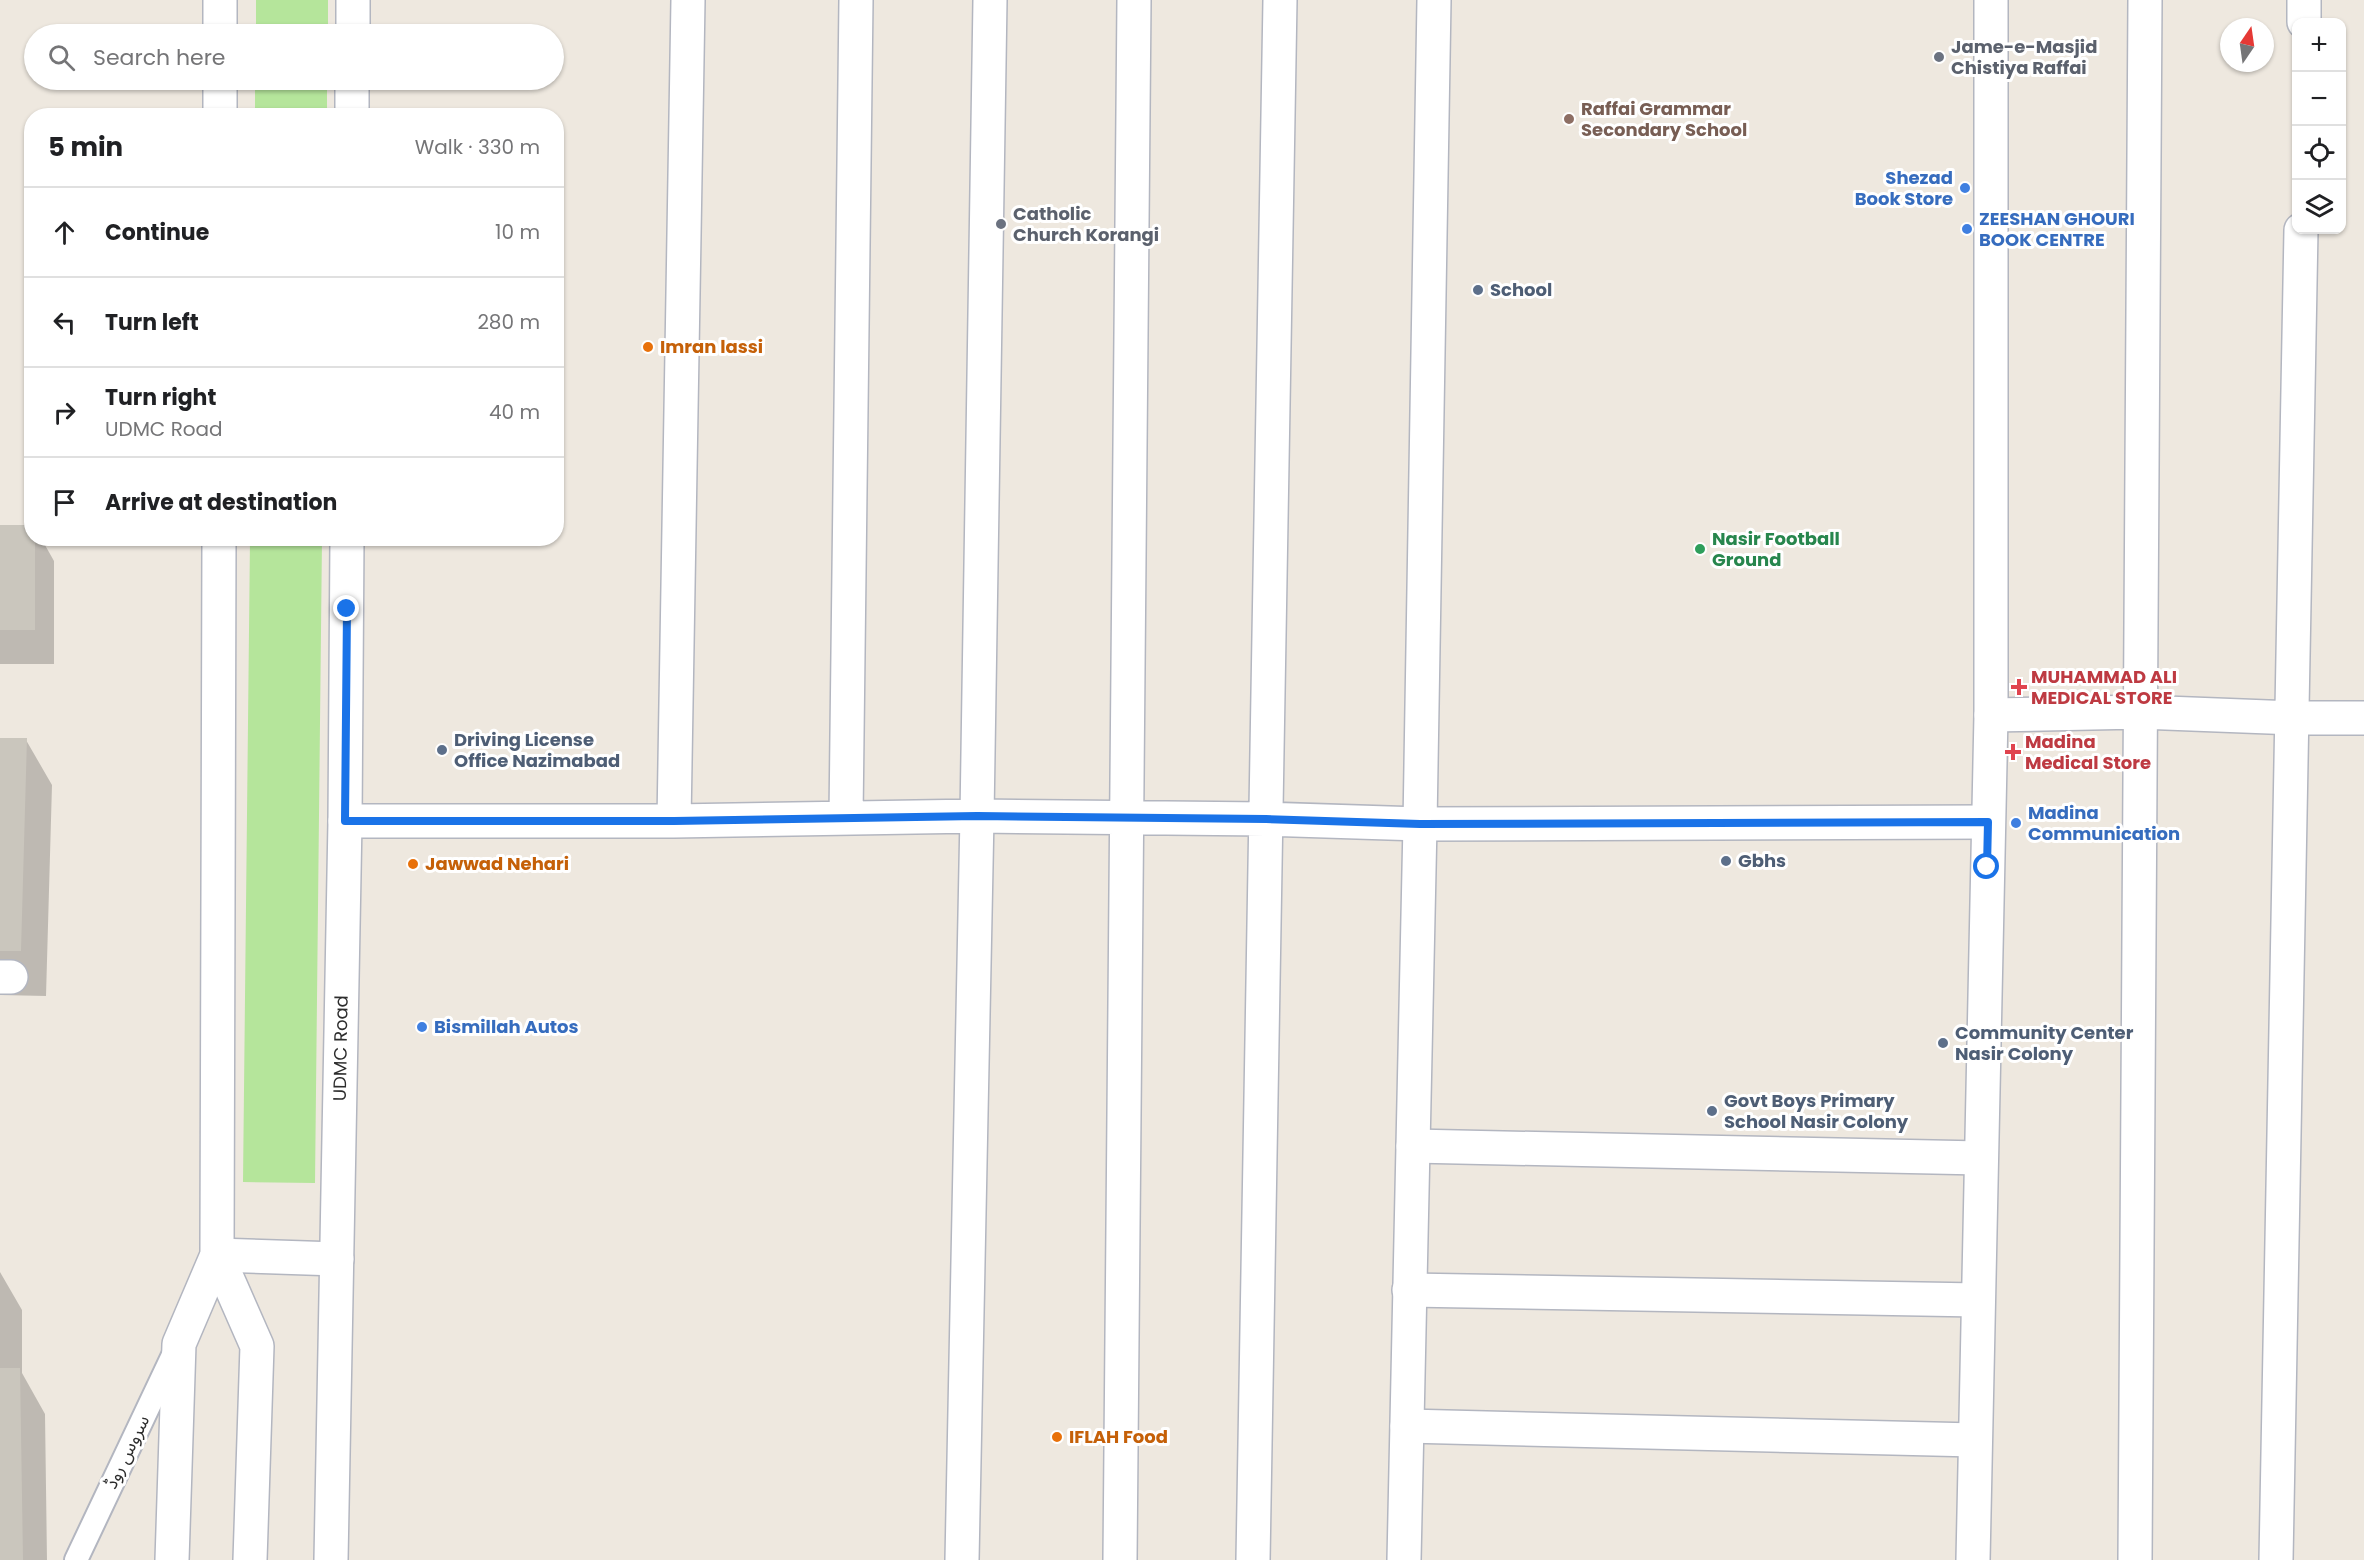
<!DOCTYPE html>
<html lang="en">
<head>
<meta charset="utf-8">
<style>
	:root { --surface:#fff; --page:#f6f6f6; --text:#202124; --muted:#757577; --line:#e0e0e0 }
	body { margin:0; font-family:Poppins,"Noto Sans Arabic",sans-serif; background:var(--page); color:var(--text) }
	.controls { position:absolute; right:18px; top:18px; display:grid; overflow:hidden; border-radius:12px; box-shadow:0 2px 4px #0004 }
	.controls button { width:54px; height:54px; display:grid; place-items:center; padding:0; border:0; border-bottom:2px solid var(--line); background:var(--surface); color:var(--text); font:30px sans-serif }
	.compass { position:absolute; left:2220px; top:18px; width:54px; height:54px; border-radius:50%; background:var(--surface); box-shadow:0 2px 4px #0004; rotate:13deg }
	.stop { position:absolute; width:18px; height:18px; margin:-14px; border:4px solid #1a73e8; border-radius:50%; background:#fff }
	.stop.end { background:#1a73e8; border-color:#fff; box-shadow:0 2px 6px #0008 }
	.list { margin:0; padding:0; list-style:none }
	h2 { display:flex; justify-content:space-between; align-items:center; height:78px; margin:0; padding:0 24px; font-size:26px }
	h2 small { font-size:20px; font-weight:400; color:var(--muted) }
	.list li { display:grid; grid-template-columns:39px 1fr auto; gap:18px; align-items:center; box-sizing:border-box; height:90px; padding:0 24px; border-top:2px solid var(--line) }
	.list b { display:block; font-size:22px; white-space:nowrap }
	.list p { margin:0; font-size:20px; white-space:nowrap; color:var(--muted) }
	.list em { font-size:20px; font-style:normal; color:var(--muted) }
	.icon { flex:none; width:33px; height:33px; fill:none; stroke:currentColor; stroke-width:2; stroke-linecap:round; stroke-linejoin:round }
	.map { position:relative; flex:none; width:2364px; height:1560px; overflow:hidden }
	.search { position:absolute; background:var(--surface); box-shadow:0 2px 4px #0004; left:24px; top:24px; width:540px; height:66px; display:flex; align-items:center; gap:15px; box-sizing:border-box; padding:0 21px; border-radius:33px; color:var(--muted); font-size:22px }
	.panel { position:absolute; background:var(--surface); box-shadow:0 2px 4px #0004; left:24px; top:108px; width:540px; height:438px; border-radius:24px }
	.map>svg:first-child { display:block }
</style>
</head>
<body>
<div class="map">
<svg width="2364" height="1560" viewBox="0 0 2364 1560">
	<rect width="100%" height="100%" fill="#eee8df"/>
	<!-- green -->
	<path fill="#b5e59b" d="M256 0H328V34H256Z
		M255 80H327V115H255Z
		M250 539H322L315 1183 243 1182Z"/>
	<!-- shadow -->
	<path fill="#0003" d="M0 527 32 538H41L54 561V664H0Z
		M0 739 26 740 52 785 46 996 0 995Z
		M0 1272 22 1310V1373L45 1414 47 1560H0Z"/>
	<!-- building -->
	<path fill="#cac6bd" d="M0 525H32V538H35V630H0Z
		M0 738H27L21 951H0Z
		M0 1368H20L23 1560H0Z"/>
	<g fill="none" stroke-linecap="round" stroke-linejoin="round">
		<!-- lane casing -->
		<g stroke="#b3b6c0" stroke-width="26">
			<path id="lane" d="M76 1560 174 1353"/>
		</g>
		<!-- street casing -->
		<g stroke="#b3b6c0" stroke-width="36">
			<path id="street" d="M2304 22V0
				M1991 715 2140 712 2293 718H2364
				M846 817 856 0
				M345 821H674L977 816 1266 819 1420 824 1988 822
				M674 821 688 0
				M0 977H11
				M1413 1146 1981 1158
				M1409 1290 1978 1300
				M1407 1426 1975 1440
				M962 1560 977 816 990 0
				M1120 1560 1134 0
				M1253 1560 1280 0
				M2135 1560 2145 0
				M2276 1560 2301 230"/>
		</g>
		<!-- secondary casing -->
		<g stroke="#b3b6c0" stroke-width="36">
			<g id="secondary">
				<path d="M220 34V0"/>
				<path d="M353 34V0"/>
				<path d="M220 116V80"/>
				<path d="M352 116V80"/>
				<path d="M217 1255 257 1346 250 1560"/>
				<path d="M217 1255 337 1259"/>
				<path d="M172 1560 179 1344 217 1255 219 538"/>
				<path id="s1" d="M331 1560 345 821 347 538"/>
				<path d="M1404 1560 1420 824 1434 0"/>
				<path d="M1973 1560 1991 715V0"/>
			</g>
		</g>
		<!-- lane -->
		<use href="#lane" stroke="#fff" stroke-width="22"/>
		<!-- street -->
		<use href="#street" stroke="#fff" stroke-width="33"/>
		<!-- secondary -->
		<use href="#secondary" stroke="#fff" stroke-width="33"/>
	</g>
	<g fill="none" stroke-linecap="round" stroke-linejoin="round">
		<!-- route -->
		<path stroke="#1a73e8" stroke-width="8" d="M347 609 345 821H674L977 816 1266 819 1420 824 1988 822 1987 867"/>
	</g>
	<!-- markers -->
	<g fill="#6b7280" stroke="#fff" stroke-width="2">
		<circle cx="1939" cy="57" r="6"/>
		<circle cx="1001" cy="224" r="6"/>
	</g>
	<circle fill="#8d6e63" stroke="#fff" stroke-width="2" cx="1569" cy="119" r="6"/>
	<g fill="#3f7fe0" stroke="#fff" stroke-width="2">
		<circle cx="1965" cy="188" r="6"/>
		<circle cx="1967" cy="229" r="6"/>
		<circle cx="2016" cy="823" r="6"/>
		<circle cx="422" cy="1027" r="6"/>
	</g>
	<g fill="#5c6f8a" stroke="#fff" stroke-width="2">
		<circle cx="1478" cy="290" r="6"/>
		<circle cx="442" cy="750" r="6"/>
		<circle cx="1726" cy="861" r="6"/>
		<circle cx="1943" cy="1043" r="6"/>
		<circle cx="1712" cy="1111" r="6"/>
	</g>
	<g fill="#e8710a" stroke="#fff" stroke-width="2">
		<circle cx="648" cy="347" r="6"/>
		<circle cx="413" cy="864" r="6"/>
		<circle cx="1057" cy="1437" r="6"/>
	</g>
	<circle fill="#2e9e5b" stroke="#fff" stroke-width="2" cx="1700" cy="549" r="6"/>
	<g fill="#e0444e" stroke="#fff" stroke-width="2">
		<path d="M2016 678h6v6h6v6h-6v6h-6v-6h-6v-6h6z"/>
		<path d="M2010 743h6v6h6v6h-6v6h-6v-6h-6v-6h6z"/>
	</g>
	<g text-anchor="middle" stroke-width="6" stroke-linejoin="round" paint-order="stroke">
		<!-- worship labels -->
		<g font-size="18" font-weight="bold" fill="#5b616d" stroke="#fff" text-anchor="start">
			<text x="1951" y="53">Jame-e-Masjid<tspan x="1951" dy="21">Chistiya Raffai</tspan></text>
			<text x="1013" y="220">Catholic<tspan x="1013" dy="21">Church Korangi</tspan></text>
		</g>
		<!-- education labels -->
		<g font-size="18" font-weight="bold" fill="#785e54" stroke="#fff" text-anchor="start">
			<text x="1581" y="115">Raffai Grammar<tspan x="1581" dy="21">Secondary School</tspan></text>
		</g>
		<!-- shop labels -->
		<g font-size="18" font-weight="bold" fill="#366cbe" stroke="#fff" text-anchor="start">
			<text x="1953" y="184" text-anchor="end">Shezad<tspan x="1953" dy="21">Book Store</tspan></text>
			<text x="1979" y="225">ZEESHAN GHOURI<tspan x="1979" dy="21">BOOK CENTRE</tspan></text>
			<text x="2028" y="819">Madina<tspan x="2028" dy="21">Communication</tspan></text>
			<text x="434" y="1033">Bismillah Autos</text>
		</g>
		<!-- service labels -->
		<g font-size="18" font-weight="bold" fill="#4e5e75" stroke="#fff" text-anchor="start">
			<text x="1490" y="296">School</text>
			<text x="454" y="746">Driving License<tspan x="454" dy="21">Office Nazimabad</tspan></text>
			<text x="1738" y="867">Gbhs</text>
			<text x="1955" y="1039">Community Center<tspan x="1955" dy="21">Nasir Colony</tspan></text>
			<text x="1724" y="1107">Govt Boys Primary<tspan x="1724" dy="21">School Nasir Colony</tspan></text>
		</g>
		<!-- food labels -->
		<g font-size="18" font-weight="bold" fill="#c56008" stroke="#fff" text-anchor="start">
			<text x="660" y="353">Imran lassi</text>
			<text x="425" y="870">Jawwad Nehari</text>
			<text x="1069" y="1443">IFLAH Food</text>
		</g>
		<!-- leisure labels -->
		<g font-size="18" font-weight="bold" fill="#27864d" stroke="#fff" text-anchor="start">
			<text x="1712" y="545">Nasir Football<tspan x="1712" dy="21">Ground</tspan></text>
		</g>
		<!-- health labels -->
		<g font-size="18" font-weight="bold" fill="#be3a42" stroke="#fff" text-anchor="start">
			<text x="2031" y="683">MUHAMMAD ALI<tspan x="2031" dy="21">MEDICAL STORE</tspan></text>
			<text x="2025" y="748">Madina<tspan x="2025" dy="21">Medical Store</tspan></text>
		</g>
		<!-- street labels -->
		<g font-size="18" fill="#2d2d2d" stroke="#fff">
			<text dy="6" stroke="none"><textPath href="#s1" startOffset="512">UDMC Road</textPath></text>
			<text transform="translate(127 1452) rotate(-64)" y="6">سروس روڈ</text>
		</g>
	</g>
</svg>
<div class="controls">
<button>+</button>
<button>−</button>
<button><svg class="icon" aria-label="locate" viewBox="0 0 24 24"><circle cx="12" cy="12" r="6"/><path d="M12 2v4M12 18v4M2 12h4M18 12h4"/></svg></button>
<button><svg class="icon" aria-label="layers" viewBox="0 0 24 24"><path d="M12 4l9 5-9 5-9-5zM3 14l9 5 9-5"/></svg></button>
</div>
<svg class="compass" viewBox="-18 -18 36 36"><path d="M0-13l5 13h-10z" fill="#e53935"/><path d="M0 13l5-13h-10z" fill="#757577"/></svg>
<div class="stop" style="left:1987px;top:867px"></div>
<div class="stop end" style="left:347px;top:609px"></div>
<div class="search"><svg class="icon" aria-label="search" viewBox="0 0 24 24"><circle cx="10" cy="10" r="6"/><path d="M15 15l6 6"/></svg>Search here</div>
<section class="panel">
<h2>5 min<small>Walk · 330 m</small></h2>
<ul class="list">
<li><svg class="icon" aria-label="ahead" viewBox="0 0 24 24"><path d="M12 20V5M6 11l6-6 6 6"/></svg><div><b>Continue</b></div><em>10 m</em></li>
<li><svg class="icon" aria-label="left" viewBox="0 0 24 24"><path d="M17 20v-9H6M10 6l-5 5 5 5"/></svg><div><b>Turn left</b></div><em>280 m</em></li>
<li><svg class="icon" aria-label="right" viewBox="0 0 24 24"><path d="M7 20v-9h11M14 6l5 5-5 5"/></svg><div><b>Turn right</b><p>UDMC Road</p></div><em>40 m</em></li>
<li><svg class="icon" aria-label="arrive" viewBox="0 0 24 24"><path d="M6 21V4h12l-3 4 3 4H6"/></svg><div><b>Arrive at destination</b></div></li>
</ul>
</section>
</div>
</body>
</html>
